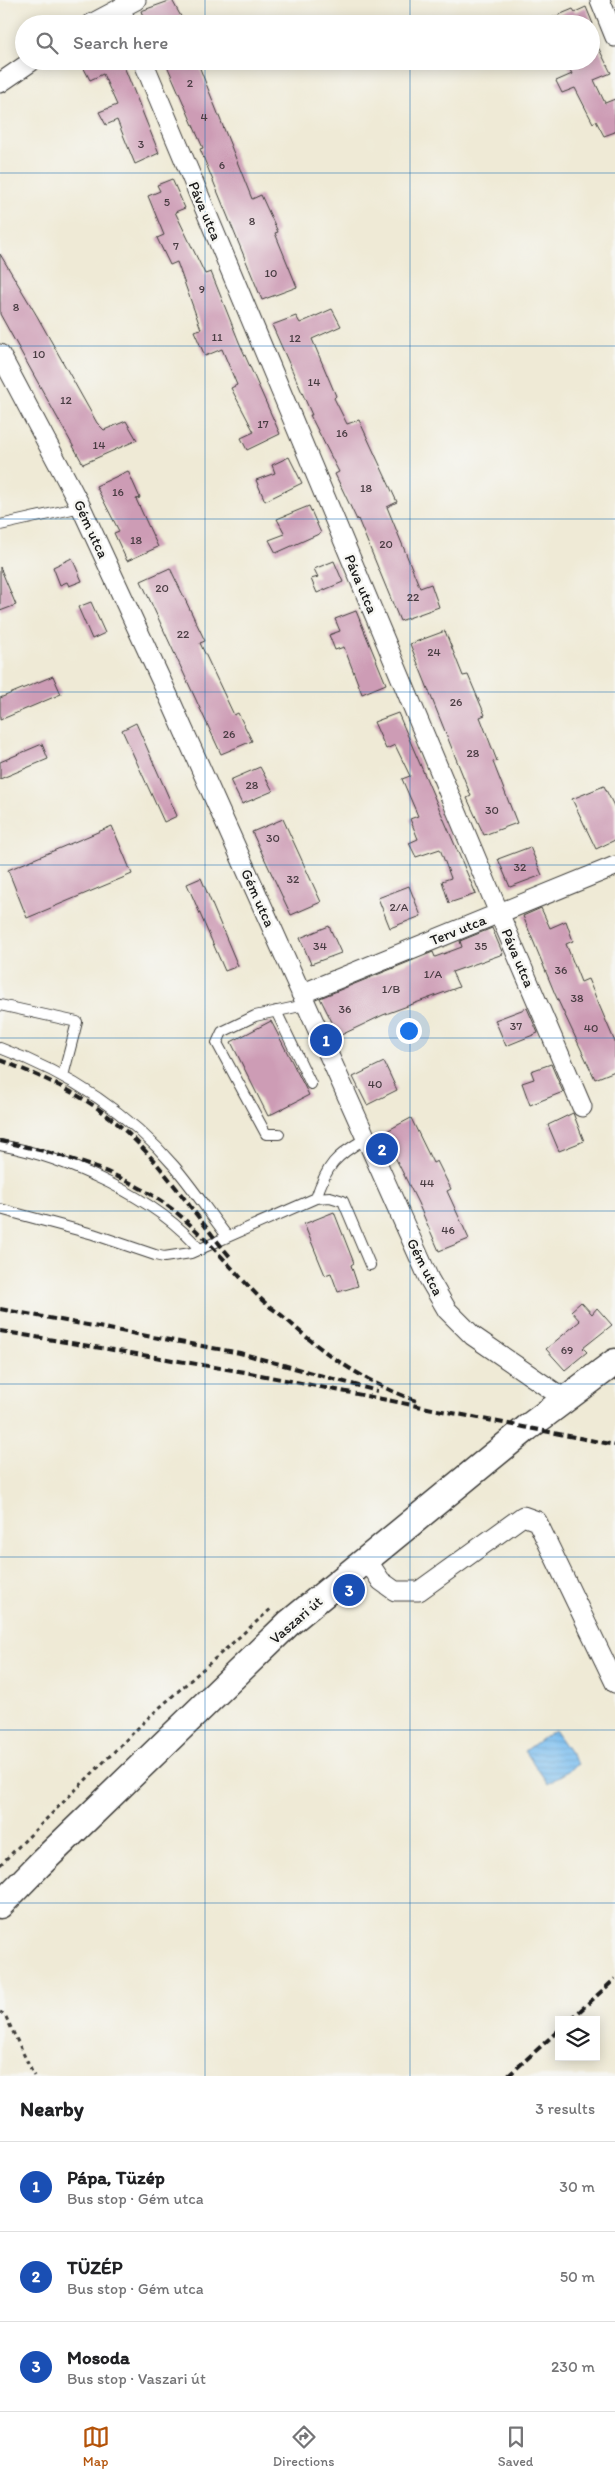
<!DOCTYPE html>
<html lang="en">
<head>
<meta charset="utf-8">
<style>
	:root { --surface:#fff; --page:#f6f6f6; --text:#202124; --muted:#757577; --line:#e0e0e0; --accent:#b45309 }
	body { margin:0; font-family:Itim,sans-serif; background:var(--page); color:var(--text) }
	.controls { position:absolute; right:15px; bottom:15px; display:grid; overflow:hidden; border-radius:0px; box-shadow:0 2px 12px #0003 }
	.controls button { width:45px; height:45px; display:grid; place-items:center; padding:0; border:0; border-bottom:1px solid var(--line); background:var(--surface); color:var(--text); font:25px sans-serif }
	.you { position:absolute; left:408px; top:1030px; width:18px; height:18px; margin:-12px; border:4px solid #fff; border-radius:50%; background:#1a73e8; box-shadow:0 0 0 8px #1a73e833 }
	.badge { display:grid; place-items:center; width:32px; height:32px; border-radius:50%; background:var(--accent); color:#fff; font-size:16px; font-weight:700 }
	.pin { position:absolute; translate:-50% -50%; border:2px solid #fff; box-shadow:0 1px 5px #0006 }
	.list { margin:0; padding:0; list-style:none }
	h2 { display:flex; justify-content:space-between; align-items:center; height:65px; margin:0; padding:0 20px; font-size:21px }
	h2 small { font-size:16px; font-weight:400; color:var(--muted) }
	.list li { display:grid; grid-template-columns:32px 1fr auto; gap:15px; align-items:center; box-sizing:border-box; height:90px; padding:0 20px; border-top:1px solid var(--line) }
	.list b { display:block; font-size:19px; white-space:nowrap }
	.list p { margin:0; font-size:16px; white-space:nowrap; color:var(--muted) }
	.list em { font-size:16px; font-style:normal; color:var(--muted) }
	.icon { flex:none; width:28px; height:28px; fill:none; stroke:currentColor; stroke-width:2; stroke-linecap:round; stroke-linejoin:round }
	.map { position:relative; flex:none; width:615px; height:2076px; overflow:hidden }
	.search { position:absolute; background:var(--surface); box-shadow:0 2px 12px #0003; left:15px; right:15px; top:15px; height:55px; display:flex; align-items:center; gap:12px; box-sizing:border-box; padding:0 18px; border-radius:28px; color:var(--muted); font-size:19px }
	.sheet { height:335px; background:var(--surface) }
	nav { display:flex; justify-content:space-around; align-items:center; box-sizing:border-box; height:70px; border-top:1px solid var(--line); background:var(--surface); font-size:14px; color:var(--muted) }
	nav a { display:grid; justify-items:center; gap:2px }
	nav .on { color:var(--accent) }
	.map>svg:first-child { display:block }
</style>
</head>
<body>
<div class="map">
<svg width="615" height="2076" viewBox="0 0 615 2076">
	<defs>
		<pattern id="water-rules" width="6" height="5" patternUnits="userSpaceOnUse" patternTransform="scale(1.25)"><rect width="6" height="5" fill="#79bdef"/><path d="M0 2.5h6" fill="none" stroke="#68a2cc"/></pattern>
	</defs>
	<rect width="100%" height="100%" fill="#f6f6f2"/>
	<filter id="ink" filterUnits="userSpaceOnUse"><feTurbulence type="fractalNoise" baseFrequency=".02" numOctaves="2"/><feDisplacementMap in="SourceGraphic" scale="10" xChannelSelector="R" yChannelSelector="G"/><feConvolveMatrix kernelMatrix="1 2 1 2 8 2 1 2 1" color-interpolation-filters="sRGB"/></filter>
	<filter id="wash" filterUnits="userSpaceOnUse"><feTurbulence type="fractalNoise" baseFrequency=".0096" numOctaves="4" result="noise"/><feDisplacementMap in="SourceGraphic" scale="20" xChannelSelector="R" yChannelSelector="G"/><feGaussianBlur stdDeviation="1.12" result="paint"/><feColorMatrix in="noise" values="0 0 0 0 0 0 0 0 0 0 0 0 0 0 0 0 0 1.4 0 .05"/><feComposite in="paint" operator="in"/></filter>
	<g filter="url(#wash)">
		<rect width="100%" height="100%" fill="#efead6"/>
		<!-- water -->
		<path fill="url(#water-rules)" stroke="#4a6c86" d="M554 1730 578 1764 548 1784 525 1751Z"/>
		<g id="blocks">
			<!-- building -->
			<path fill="#cd9cb5" d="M172 0 185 24H146L141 11Z
				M586 7 593 24H537L573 9 575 12Z
				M591 33 611 73 594 80 605 103 615 99V132L604 136 596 121 593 123 575 88 562 93 556 81 572 74 566 61H591Z
				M80 61H128L123 64 159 153 135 164 117 120 106 125 99 112 117 105 103 74 90 80Z
				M165 61H197L252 199 261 195 278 232 275 233 297 287 262 300 200 149 203 148Z
				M172 179 185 208 175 212 205 274 211 272 239 342 280 434 247 450 241 438 254 432 231 388 237 385 222 349 205 356 194 331 201 329 177 262 170 265 157 238 164 235 148 196 160 191 157 185Z
				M0 254 37 316 97 423 104 430 126 421 137 440 83 464 0 314Z
				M332 309 341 326 312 339 336 396 334 398 347 424 359 420 397 502 387 507 420 588 431 584 439 607 400 621 358 519 357 520 335 474 339 472 310 415H312L272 325 296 316 300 323Z
				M289 457 302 483 265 501 256 480 275 473 272 465Z
				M128 471 140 498 136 499 158 547 127 561 114 533 119 531 96 486Z
				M309 506 321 533 276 553 269 540 285 534 277 519Z
				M72 558 82 581 69 586 67 582 60 585 53 567Z
				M334 561 343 582 317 593 311 579 318 577 314 569Z
				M0 567 16 605 0 611Z
				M170 568 205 641 200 643 234 715 238 713 252 741 221 754 141 581Z
				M91 602 105 633 92 639 78 607Z
				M356 611 386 684 362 694 344 647 335 650 329 635 340 631 335 619Z
				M445 631 463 676 468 675 485 715 480 717 497 761 493 762 517 823 484 835 467 798 471 796 410 644Z
				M53 676 61 694 0 720V698Z
				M398 713 476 894 449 903 442 881 451 878 440 849 416 857 409 843 418 839 410 819 418 816 402 779 410 776 395 745 386 749 374 722Z
				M136 723 177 816 164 822 122 730Z
				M42 744 48 759 0 779V762Z
				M260 767 273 791 242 804 230 780Z
				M604 786 615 808V840L596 849 572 799Z
				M283 819 321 902 291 915 252 832Z
				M112 826 132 874 27 918 8 870Z
				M530 847 542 875 510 887 498 859Z
				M201 878 238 966 225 971 187 884Z
				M409 886 421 916 390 928 378 898Z
				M541 908 550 928 566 921 573 941 566 944 581 982 588 979 615 1042V1071L595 1079 555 994 523 916Z
				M329 926 341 953 311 964 300 938Z
				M492 928 503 954 452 972 459 987 383 1015 339 1036 320 998 433 952 435 957 462 947 460 941Z
				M527 1008 538 1033 506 1046 495 1020Z
				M271 1021 309 1095 268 1116 231 1042Z
				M384 1062 397 1090 367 1105 353 1077Z
				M551 1064 563 1092 530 1105 522 1083 534 1079 531 1071Z
				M573 1113 584 1141 559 1151 548 1125Z
				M411 1118 433 1163 437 1161 451 1189 447 1191 469 1239 439 1251 418 1203 383 1133Z
				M334 1212 354 1263 351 1265 358 1286 338 1292 331 1273 325 1275 304 1224Z
				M581 1302 592 1314 597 1308 612 1325 583 1348 587 1352 565 1370 546 1349 580 1321 571 1311Z"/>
		</g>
	</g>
	<g filter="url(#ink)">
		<use href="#blocks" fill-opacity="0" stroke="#3c3b38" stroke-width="1"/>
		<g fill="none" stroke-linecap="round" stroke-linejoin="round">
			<!-- service casing -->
			<g stroke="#3c3b38" stroke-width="12">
				<path id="service" d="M0 525 81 507
					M0 1005 77 1022 63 1076
					M276 1011 311 1084
					M0 1048C67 1073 127 1111 174 1166 193 1188 209 1213 227 1236
					M279 1134H266L217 1043 222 1032 255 1016 305 1005
					M0 1145C65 1157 158 1198 200 1250
					M316 1198 330 1197 343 1201 370 1265
					M0 1209 93 1234 155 1255 164 1257 191 1253 316 1198C327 1165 335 1156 365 1139"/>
			</g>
			<!-- minor casing -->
			<g stroke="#3c3b38" stroke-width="21">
				<path id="minor" d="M600 0 615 37
					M120 8 127 24
					M91 24 136 0
					M143 61 499 913 582 1107
					M0 83 32 61
					M0 354 81 507 167 693 429 1279 447 1310 473 1336 566 1400
					M301 994 615 866
					M367 1560 381 1581 395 1591H419L523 1516 537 1521 615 1683"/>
			</g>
			<!-- secondary casing -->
			<g stroke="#3c3b38" stroke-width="29">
				<path id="secondary" d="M0 1905 39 1865 289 1623 527 1428 615 1362"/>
			</g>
			<!-- path -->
			<path stroke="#3c3b38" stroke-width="3" stroke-dasharray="4 4" stroke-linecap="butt" d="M0 1865 149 1717 273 1607
				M0 2012 5 2015 34 2076"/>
			<!-- service -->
			<use href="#service" stroke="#fff" stroke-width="10"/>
			<!-- minor -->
			<use href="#minor" stroke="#fff" stroke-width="19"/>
			<!-- secondary -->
			<use href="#secondary" stroke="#fff" stroke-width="26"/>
			<!-- rail -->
			<path stroke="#1c1c1c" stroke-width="4" stroke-dasharray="8 4" stroke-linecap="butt" d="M0 1060C38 1075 76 1091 108 1116 158 1155 191 1212 232 1259
				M0 1141C62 1154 127 1172 177 1213 208 1239 234 1272 262 1300 269 1307 278 1312 286 1319 326 1356 365 1382 417 1401
				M0 1309 240 1353 377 1391
				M0 1331 250 1373 615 1445
				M570 2020 615 1979
				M508 2076 559 2030"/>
		</g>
	</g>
	<!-- grid -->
	<path fill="none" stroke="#1f6fb2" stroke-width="1" stroke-opacity="0.55" d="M205 0V24M410 0V24M205 61V2076M410 61V2076M0 173H615M0 346H615M0 519H615M0 692H615M0 865H615M0 1038H615M0 1211H615M0 1384H615M0 1557H615M0 1730H615M0 1903H615"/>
	<g text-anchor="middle" stroke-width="5" stroke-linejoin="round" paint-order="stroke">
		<!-- number labels -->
		<g font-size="12" fill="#483c42">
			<text x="190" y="87">2</text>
			<text x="204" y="121">4</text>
			<text x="141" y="148">3</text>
			<text x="222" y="169">6</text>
			<text x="167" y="206">5</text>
			<text x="252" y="225">8</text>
			<text x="176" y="250">7</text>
			<text x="271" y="277">10</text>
			<text x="202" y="293">9</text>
			<text x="16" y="311">8</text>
			<text x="217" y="341">11</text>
			<text x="295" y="342">12</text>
			<text x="39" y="358">10</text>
			<text x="314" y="386">14</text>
			<text x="66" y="404">12</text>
			<text x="263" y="428">17</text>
			<text x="342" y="437">16</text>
			<text x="99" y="449">14</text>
			<text x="366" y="492">18</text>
			<text x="118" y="496">16</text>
			<text x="136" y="544">18</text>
			<text x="386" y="548">20</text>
			<text x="162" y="592">20</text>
			<text x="413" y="601">22</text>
			<text x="183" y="638">22</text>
			<text x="434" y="656">24</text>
			<text x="456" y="706">26</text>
			<text x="229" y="738">26</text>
			<text x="473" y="757">28</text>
			<text x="252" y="789">28</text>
			<text x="492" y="814">30</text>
			<text x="273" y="842">30</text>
			<text x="520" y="871">32</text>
			<text x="293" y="883">32</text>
			<text x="399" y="911">2/A</text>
			<text x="320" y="950">34</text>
			<text x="481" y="950">35</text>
			<text x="561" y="974">36</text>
			<text x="433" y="978">1/A</text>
			<text x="391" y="993">1/B</text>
			<text x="577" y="1002">38</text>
			<text x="345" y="1013">36</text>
			<text x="516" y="1030">37</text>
			<text x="591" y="1032">40</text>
			<text x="375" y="1088">40</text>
			<text x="427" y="1187">44</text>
			<text x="448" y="1234">46</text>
			<text x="567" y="1354">69</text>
		</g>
		<!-- street labels -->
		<g font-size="15" fill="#1c1c1c" stroke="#f6f6f2">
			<text transform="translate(205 211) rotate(67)" y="5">Páva utca</text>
			<text transform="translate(91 529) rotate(65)" y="5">Gém utca</text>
			<text transform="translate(361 584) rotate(67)" y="5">Páva utca</text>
			<text transform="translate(258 898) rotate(66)" y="5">Gém utca</text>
			<text transform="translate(458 930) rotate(-22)" y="5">Terv utca</text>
			<text transform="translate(518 958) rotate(67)" y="5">Páva utca</text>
			<text transform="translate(425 1267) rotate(63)" y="5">Gém utca</text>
			<text transform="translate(296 1620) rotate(-41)" y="5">Vaszari út</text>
		</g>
	</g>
</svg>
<div class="controls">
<button><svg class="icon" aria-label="layers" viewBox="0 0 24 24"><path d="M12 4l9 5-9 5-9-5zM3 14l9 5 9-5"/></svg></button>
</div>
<div class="you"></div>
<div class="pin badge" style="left:326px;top:1040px;background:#1a4fb4">1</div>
<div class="pin badge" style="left:382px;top:1149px;background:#1a4fb4">2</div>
<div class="pin badge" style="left:349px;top:1590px;background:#1a4fb4">3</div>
<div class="search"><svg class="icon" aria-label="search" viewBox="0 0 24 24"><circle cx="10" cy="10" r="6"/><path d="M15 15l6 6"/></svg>Search here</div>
</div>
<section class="sheet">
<h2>Nearby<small>3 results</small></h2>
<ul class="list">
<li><span class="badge" style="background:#1a4fb4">1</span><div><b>Pápa, Tüzép</b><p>Bus stop · Gém utca</p></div><em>30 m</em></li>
<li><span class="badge" style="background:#1a4fb4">2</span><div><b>TÜZÉP</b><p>Bus stop · Gém utca</p></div><em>50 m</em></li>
<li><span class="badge" style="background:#1a4fb4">3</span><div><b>Mosoda</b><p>Bus stop · Vaszari út</p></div><em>230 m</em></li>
</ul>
</section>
<nav>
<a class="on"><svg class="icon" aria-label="map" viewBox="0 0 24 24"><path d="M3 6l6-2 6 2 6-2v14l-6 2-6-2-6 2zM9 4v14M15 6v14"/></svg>Map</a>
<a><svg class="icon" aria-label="directions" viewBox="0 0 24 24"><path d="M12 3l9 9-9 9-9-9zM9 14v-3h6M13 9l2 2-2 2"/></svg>Directions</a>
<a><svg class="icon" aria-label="saved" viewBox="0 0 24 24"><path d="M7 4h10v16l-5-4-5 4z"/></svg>Saved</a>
</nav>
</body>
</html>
